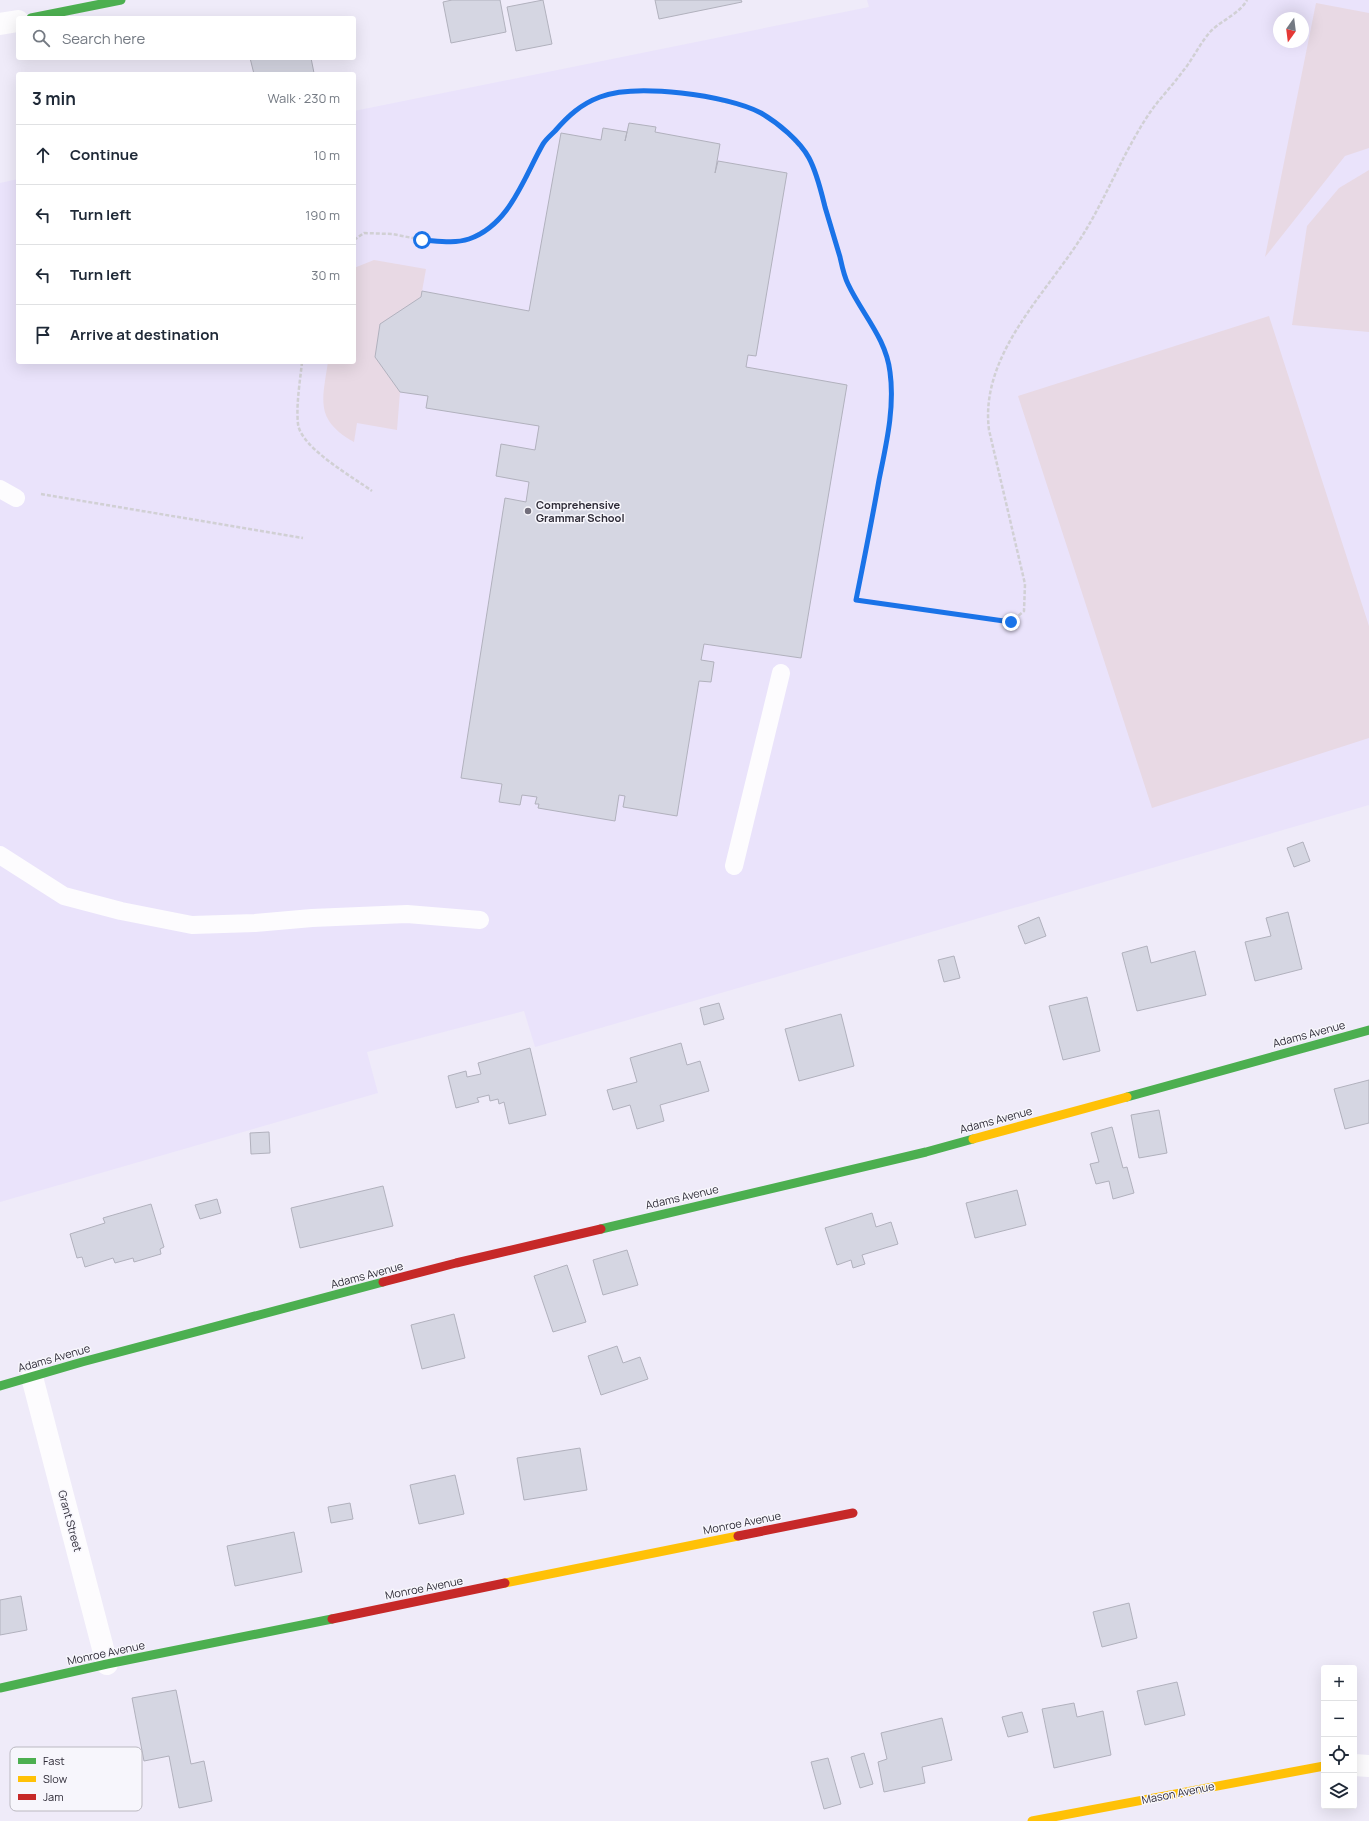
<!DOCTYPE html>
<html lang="en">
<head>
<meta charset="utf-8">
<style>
	:root { --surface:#fff; --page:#f6f6f7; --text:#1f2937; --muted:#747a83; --line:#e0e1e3 }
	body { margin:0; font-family:Manrope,sans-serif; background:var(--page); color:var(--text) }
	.controls { position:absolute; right:12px; bottom:12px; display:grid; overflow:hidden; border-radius:4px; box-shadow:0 4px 16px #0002 }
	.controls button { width:36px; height:36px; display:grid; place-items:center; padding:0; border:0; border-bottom:1px solid var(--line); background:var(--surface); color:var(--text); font:20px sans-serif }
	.compass { position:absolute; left:1273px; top:12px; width:36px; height:36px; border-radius:50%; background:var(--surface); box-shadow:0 4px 16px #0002; rotate:194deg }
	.stop { position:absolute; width:12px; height:12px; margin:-9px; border:3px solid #1a73e8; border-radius:50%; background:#fff }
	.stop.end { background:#1a73e8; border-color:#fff; box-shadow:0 1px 4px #0008 }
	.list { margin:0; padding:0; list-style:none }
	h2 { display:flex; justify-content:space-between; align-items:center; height:52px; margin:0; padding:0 16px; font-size:17px }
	h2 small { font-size:13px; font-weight:400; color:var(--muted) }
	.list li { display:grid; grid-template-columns:26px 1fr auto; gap:12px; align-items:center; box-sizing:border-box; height:60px; padding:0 16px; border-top:1px solid var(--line) }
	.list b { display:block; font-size:15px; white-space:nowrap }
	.list em { font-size:13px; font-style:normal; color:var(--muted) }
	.icon { flex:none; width:22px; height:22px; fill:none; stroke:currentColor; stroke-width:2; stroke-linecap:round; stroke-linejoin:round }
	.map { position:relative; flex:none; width:1369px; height:1821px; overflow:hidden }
	.search { position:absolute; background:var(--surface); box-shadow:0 4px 16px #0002; left:16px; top:16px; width:340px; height:44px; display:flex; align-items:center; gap:10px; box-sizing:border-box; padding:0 14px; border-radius:4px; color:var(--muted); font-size:15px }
	.panel { position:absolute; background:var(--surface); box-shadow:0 4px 16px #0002; left:16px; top:72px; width:340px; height:292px; border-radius:4px }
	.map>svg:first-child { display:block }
</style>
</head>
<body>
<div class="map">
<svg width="1369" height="1821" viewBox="0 0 1369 1821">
	<rect width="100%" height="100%" fill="#efebf9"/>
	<!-- built -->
	<path fill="#eae3fb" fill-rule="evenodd" d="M867 0H1369V805L535 1047 524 1011 367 1052 378 1093 0 1202V183L18 179V362H354V111L869 7ZM1279 18H1303V42H1279Z"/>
	<!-- green -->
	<path fill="#e8d9e4" d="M1316 3 1369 13V148L1345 156 1265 257Z
		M1369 170V332L1292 325 1307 226 1339 188Z
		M374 260 426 269 421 297 380 324 375 357 400 392 397 430 357 423 354 442C315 420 322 401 328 362H354V268Z
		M1269 316 1369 626V738L1152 808 1018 396Z"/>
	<!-- building -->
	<path fill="#d5d6e2" stroke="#b1b1bd" d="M452 0H500L506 32 451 43 443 2Z
		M543 0 552 44 516 51 507 7Z
		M655 0H741L742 2 659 19Z
		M250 58H311L314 73 254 74Z
		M629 123 656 127 655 132 720 144 715 173 718 161 787 173 756 356 748 355 746 367 847 385 801 658 704 644 701 660 714 662 711 682 699 681 677 816 623 807 625 796 619 795 615 821 538 808 539 804H535L537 797 522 795 520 805 499 802 502 784 461 778 505 498 526 502 529 482 496 476 501 444 535 450 539 426 426 408 428 396 400 392 375 357 380 324 421 297 422 291 529 311 561 133 601 140 603 128 627 132 625 141Z
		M1303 842 1310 861 1294 867 1287 848Z
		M1288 912 1302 969 1255 981 1245 942 1271 936 1266 918Z
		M1039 917 1046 936 1025 944 1018 926Z
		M1147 946 1151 963 1195 951 1206 995 1137 1011 1122 953Z
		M954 956 960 978 944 982 938 960Z
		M1087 997 1100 1051 1063 1060 1049 1006Z
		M719 1003 724 1019 704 1025 700 1008Z
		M841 1014 854 1066 799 1081 785 1029Z
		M681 1043 687 1065 700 1061 709 1091 660 1105 664 1121 637 1129 630 1105 613 1110 607 1090 637 1082 630 1058Z
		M530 1048 546 1115 509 1124 504 1102 499 1104 498 1099 490 1101 489 1095 477 1098 479 1102 456 1108 448 1076 466 1071 467 1077 481 1074 478 1063Z
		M1369 1080V1123L1345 1129 1334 1089Z
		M1159 1110 1167 1153 1139 1158 1131 1115Z
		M1112 1127 1123 1168 1127 1167 1134 1193 1113 1199 1109 1181 1096 1184 1090 1164 1099 1162 1091 1133Z
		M269 1132 270 1153 251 1154 250 1133Z
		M383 1186 393 1226 300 1248 291 1208Z
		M1017 1190 1026 1225 975 1238 966 1203Z
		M217 1199 221 1213 200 1219 195 1205Z
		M151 1204 164 1247 160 1249 161 1254 134 1262 133 1258 115 1263 113 1258 85 1267 82 1257 77 1258 70 1234 105 1223 103 1218Z
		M872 1213 876 1227 891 1222 898 1244 862 1255 865 1264 853 1268 851 1260 837 1265 825 1228Z
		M627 1250 638 1285 603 1295 593 1260Z
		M567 1265 586 1322 553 1332 534 1276Z
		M454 1314 465 1358 422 1369 411 1325Z
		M617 1346 623 1363 640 1357 648 1379 601 1395 588 1356Z
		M580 1448 587 1490 524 1500 517 1458Z
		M455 1475 464 1514 419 1524 410 1485Z
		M350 1503 353 1519 331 1523 328 1507Z
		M294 1532 302 1572 235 1586 227 1546Z
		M21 1596 27 1630 0 1635V1600Z
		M1129 1603 1137 1638 1102 1647 1093 1612Z
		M1177 1682 1185 1715 1145 1725 1137 1691Z
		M176 1690 191 1764 204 1761 212 1801 179 1808 169 1756 144 1761 132 1698Z
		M1074 1703 1077 1717 1103 1711 1111 1755 1054 1768 1042 1709Z
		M1022 1712 1028 1732 1008 1737 1002 1717Z
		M942 1718 952 1760 922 1767 925 1783 884 1792 878 1762 887 1759 881 1733Z
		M864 1753 873 1784 860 1788 851 1757Z
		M828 1758 841 1804 824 1809 811 1762Z"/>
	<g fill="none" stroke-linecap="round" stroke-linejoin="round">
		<!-- path -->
		<path stroke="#d1d0d4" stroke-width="2.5" stroke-dasharray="4 2" stroke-linecap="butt" d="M354 240 364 233 392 234 423 240 457 242 471 238 487 228 505 212 527 178 544 141 554 133 568 115 585 104 602 96 618 93 652 91 693 94 746 107 762 114 785 131 809 157 820 185 847 283 883 344 890 371 892 397 886 446 856 600 1011 622 1024 611 1025 584 989 430C979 352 1051 290 1087 228 1109 191 1126 147 1151 111 1161 97 1173 85 1183 71 1193 59 1200 43 1211 31 1222 20 1239 14 1247 0
			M302 362C300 382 296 404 298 424 301 448 353 477 372 491
			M41 494 303 538"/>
		<!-- lane -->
		<path stroke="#fdfcfe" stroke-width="18" d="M0 489 16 498
			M0 855 64 896 121 911 192 925 255 923 312 918 407 914 480 920
			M734 866 781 673"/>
		<!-- street -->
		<path stroke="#fdfcfe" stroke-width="22" d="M0 24 18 21
			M32 1377 107 1664
			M1354 1765 1369 1766"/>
		<!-- fast -->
		<path stroke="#4caf50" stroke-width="9" d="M31 18 121 0
			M1127 1097 1369 1030
			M601 1229 926 1152 973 1139
			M0 1386 82 1362 383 1282
			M0 1688 107 1664 332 1619"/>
		<!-- slow -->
		<path stroke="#ffc107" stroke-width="9" d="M973 1139 1127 1097
			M505 1583 738 1536
			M1032 1821 1324 1766"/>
		<!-- jam -->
		<path stroke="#c62828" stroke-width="9" d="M383 1282 456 1263 601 1229
			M738 1536 853 1513
			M332 1619 505 1583"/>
	</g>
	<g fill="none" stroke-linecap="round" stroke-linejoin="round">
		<!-- route -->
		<path stroke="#1a73e8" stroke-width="5" d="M422 240C438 241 454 244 469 239 510 225 524 177 543 144 546 139 551 135 555 131 568 116 581 104 600 97 636 83 727 95 761 113 778 123 800 141 809 158 817 173 821 191 825 207 830 224 835 240 840 257 842 266 844 276 848 284 862 314 886 338 890 372 895 408 886 445 879 480 872 520 864 560 856 600L1011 622"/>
	</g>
	<!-- markers -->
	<circle fill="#726e7b" stroke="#f7f6fc" stroke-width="1.5" cx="528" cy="511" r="4"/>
	<g text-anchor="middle" stroke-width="3" stroke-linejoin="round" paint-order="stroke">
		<!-- poi labels -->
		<g font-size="11" font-weight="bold" fill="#2e2b37" stroke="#f7f6fc" text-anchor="start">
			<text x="536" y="509">Comprehensive<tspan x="536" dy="13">Grammar School</tspan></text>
		</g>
		<!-- street labels -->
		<g font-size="11" fill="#2e2b37" stroke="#f7f6fc">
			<text transform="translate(1309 1034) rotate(-15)" y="4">Adams Avenue</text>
			<text transform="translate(996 1120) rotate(-15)" y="4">Adams Avenue</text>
			<text transform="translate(682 1197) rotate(-13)" y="4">Adams Avenue</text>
			<text transform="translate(367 1275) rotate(-15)" y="4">Adams Avenue</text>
			<text transform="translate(54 1358) rotate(-16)" y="4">Adams Avenue</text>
			<text transform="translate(70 1521) rotate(75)" y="4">Grant Street</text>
			<text transform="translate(742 1523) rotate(-11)" y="4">Monroe Avenue</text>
			<text transform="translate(424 1588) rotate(-11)" y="4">Monroe Avenue</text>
			<text transform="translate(106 1653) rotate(-12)" y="4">Monroe Avenue</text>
			<text transform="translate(1178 1793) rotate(-11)" y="4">Mason Avenue</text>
		</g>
	</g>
	<!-- legend -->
	<rect x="10" y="1747" width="132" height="64" rx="6" fill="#f7f6fc" stroke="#bbb9c1" stroke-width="1"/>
	<rect x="18" y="1758" width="18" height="6" fill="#4caf50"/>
	<rect x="18" y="1776" width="18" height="6" fill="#ffc107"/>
	<rect x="18" y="1794" width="18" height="6" fill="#c62828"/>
	<g font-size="11" fill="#2e2b37">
		<text x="43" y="1765">Fast</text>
		<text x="43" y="1783">Slow</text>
		<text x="43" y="1801">Jam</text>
	</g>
</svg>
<div class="controls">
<button>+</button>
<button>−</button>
<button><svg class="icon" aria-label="locate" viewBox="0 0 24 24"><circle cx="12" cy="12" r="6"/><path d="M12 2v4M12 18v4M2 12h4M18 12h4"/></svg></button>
<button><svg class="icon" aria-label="layers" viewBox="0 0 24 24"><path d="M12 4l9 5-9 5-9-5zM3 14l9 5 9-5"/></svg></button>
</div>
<svg class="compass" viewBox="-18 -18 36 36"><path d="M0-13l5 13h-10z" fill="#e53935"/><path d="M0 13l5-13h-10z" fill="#747a83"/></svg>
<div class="stop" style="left:422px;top:240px"></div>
<div class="stop end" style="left:1011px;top:622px"></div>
<div class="search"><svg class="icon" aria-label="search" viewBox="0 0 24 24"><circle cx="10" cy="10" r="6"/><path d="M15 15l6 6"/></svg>Search here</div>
<section class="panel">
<h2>3 min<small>Walk · 230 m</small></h2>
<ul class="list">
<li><svg class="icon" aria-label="ahead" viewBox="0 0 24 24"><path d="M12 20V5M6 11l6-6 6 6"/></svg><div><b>Continue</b></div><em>10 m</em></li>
<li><svg class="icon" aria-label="left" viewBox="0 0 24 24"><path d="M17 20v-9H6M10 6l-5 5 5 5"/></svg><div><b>Turn left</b></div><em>190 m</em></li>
<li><svg class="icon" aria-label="left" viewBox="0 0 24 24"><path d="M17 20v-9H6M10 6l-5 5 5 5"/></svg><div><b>Turn left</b></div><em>30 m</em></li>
<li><svg class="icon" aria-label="arrive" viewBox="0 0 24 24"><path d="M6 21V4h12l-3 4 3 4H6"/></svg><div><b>Arrive at destination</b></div></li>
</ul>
</section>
</div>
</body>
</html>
